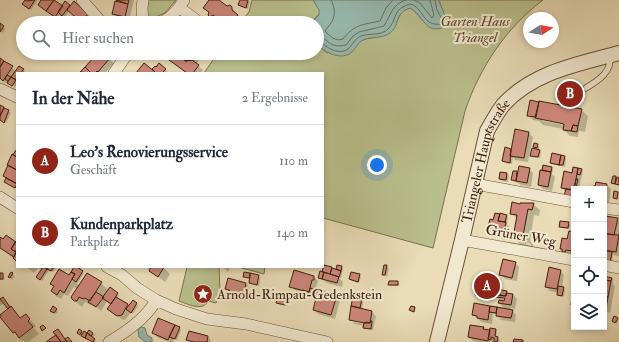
<!DOCTYPE html>
<html lang="de">
<head>
<meta charset="utf-8">
<style>
	:root { --surface:#fff; --page:#f6f6f7; --text:#1f2937; --muted:#747a83; --line:#e0e1e3; --accent:#8f2418 }
	body { margin:0; font-family:"IM FELL Double Pica",serif; background:var(--page); color:var(--text) }
	.controls { position:absolute; right:12px; bottom:12px; display:grid; overflow:hidden; border-radius:0px; box-shadow:0 2px 6px #0003 }
	.controls button { width:36px; height:36px; display:grid; place-items:center; padding:0; border:0; border-bottom:1px solid var(--line); background:var(--surface); color:var(--text); font:20px sans-serif }
	.compass { position:absolute; left:523px; top:12px; width:36px; height:36px; border-radius:50%; background:var(--surface); box-shadow:0 2px 6px #0003; rotate:79deg }
	.you { position:absolute; left:377px; top:165px; width:14px; height:14px; margin:-10px; border:3px solid #fff; border-radius:50%; background:#1a73e8; box-shadow:0 0 0 6px #1a73e833 }
	.badge { display:grid; place-items:center; width:26px; height:26px; border-radius:50%; background:var(--accent); color:#fff; font-size:13px; font-weight:700 }
	.pin { position:absolute; translate:-50% -50%; border:2px solid #fff; box-shadow:0 1px 4px #0006 }
	.list { margin:0; padding:0; list-style:none }
	h2 { display:flex; justify-content:space-between; align-items:center; height:52px; margin:0; padding:0 16px; font-size:17px }
	h2 small { font-size:13px; font-weight:400; color:var(--muted) }
	.list li { display:grid; grid-template-columns:26px 1fr auto; gap:12px; align-items:center; box-sizing:border-box; height:72px; padding:0 16px; border-top:1px solid var(--line) }
	.list b { display:block; font-size:15px; white-space:nowrap }
	.list p { margin:0; font-size:13px; white-space:nowrap; color:var(--muted) }
	.list em { font-size:13px; font-style:normal; color:var(--muted) }
	.icon { flex:none; width:22px; height:22px; fill:none; stroke:currentColor; stroke-width:2; stroke-linecap:round; stroke-linejoin:round }
	.map { position:relative; flex:none; width:619px; height:342px; overflow:hidden }
	.search { position:absolute; background:var(--surface); box-shadow:0 2px 6px #0003; left:16px; top:16px; width:308px; height:44px; display:flex; align-items:center; gap:10px; box-sizing:border-box; padding:0 14px; border-radius:22px; color:var(--muted); font-size:15px }
	.panel { position:absolute; background:var(--surface); box-shadow:0 2px 6px #0003; left:16px; top:72px; width:308px; height:196px; border-radius:0px }
	.map>svg:first-child { display:block }
</style>
</head>
<body>
<div class="map">
<svg width="619" height="342" viewBox="0 0 619 342">
	<rect width="100%" height="100%" fill="#e9dcb7"/>
	<filter id="stains"><feTurbulence type="fractalNoise" baseFrequency=".005" numOctaves="4"/><feColorMatrix values="0 0 0 0 .2 0 0 0 0 .09 0 0 0 0 .02 0 0 0 .5 -.17"/></filter>
	<radialGradient id="worn" r=".72"><stop offset=".6" stop-color="#630" stop-opacity="0"/><stop offset="1" stop-color="#630" stop-opacity=".3"/></radialGradient>
	<!-- green -->
	<path fill="#b9bf8c" stroke="#7c704c" d="M148 0H176L165 13 151 19 147 16Z
		M252 0H313C325 16 319 11 311 23H240L249 12Z
		M439 0H543C506 28 480 67 465 111L433 248 323 218V73H204L218 53H317V44L327 53 359 42C368 36 380 39 389 33 400 26 394 13 410 8 420 14 421 23 433 28L447 19 443 13Z
		M187 267H219L220 290 216 303 208 301C203 312 188 304 179 301Z
		M238 267H265L264 274Z"/>
	<!-- water -->
	<path fill="#97bbb1" stroke="#747d6f" d="M313 0H439C441 9 449 18 445 27 424 35 424 15 410 8 394 13 400 26 390 33 382 39 371 36 363 40 358 42 356 48 352 52 342 61 325 53 317 44V23H311L319 15V10Z
		M141 327 145 328 147 335 152 338V342H145L139 337 138 329Z"/>
	<!-- shadow -->
	<path fill="#0003" fill-rule="evenodd" d="M25 0H36L37 1 31 10 23 4 26 1Z
		M42 0H53L63 7 65 3 71 7 74 2 92 18 88 23H74L78 19 69 11 65 17 63 15 60 20 44 9Z
		M117 0H134L129 21 117 18 113 14Z
		M210 0H217L227 8 230 6 244 22 222 23 220 21 218 23 204 7Z
		M241 0 250 1 248 9 239 5Z
		M0 25 5 29 3 33 0 31Z
		M72 53H80L76 57Z
		M96 53H102L114 63 105 73H81L97 55Z
		M175 53 180 56 182 53H199L202 56 196 64 203 70 200 73H187L170 60Z
		M0 59 16 71 23 70 25 72 24 73H17V83L15 87 9 82 8 84 0 79Z
		M159 65 167 71 166 73H137L152 71 155 67 156 68Z
		M562 104 581 110 588 116 585 132 579 131 578 137 570 136 563 129 543 125 539 121 533 120 528 115 564 106ZM543 119 569 124V126L543 121Z
		M0 106 11 113 6 123 0 120Z
		M528 133 533 137 528 162 515 160 513 157 512 164 505 163 504 161 510 150 512 151Z
		M537 145 539 147V150L541 152 540 158 533 157 531 155 537 150 534 147Z
		M564 157 566 159 565 167 553 164 551 163Z
		M17 158V189L5 182 7 179 4 176Z
		M543 166 552 168 553 169 552 174 555 177 552 191 543 189 539 185Z
		M573 168 581 169 583 171 579 189H574V199L562 188 572 174Z
		M529 169 533 173 531 187 521 185 512 180 514 172 518 174Z
		M507 174 509 176 508 182 502 181 500 179Z
		M597 183 607 185 611 189 609 202H604V189H593L596 187Z
		M618 193 619 194 618 200 614 197Z
		M533 204 540 210 539 216 534 215 530 241 533 244V249L521 245 514 238 518 219 511 213 521 206ZM520 240 531 244V246L520 242Z
		M506 216 508 217 507 225 510 227 507 240 502 239 499 236 493 235 489 230 494 221Z
		M605 217 617 219 619 221V256L613 255 612 264 604 252 606 236 604 234Z
		M568 223 570 225 569 229 562 228 560 226Z
		M573 233 574 254H570L569 256H567L561 248Z
		M0 238 15 242 17 244V261L0 247Z
		M515 263 519 267 517 281 505 279 501 275Z
		M325 266 337 271 338 266 343 269 341 278 338 277 343 282 342 287 327 283 320 278 323 273Z
		M385 266 389 268 387 277 383 274Z
		M26 267H57L53 272 49 270 42 281 39 279 42 270 38 268 34 273Z
		M75 267 84 273 77 284 79 287 101 283 109 291 117 294 119 295 117 299 129 307 133 302 137 304 138 306 133 314 131 312 126 319 123 320 109 309 112 304 107 301 101 311 93 304 90 305 85 302 82 307 73 299 78 290 74 287 68 296 64 294 61 299 56 296 52 291 55 287 51 284 69 276Z
		M146 267H163L170 274 165 282Z
		M223 267H228L230 269 228 272Z
		M560 270 564 275 562 288 565 290 564 297 560 296 558 293 550 291 546 287Z
		M11 273 15 276 12 280 9 277Z
		M0 274 4 276V280H0Z
		M359 275 361 277 359 283 352 281 350 279Z
		M244 276H259L260 278 259 286 252 284 250 283V279L246 278Z
		M313 276 318 281 315 290 336 296 340 300 335 319 318 314 314 310 317 298 295 290 290 286Z
		M604 277 612 278 613 280V284L615 286 610 313 604 311Z
		M397 282 399 284V286H391L389 284Z
		M246 284 250 288 248 298 243 296V298L234 296 226 289Z
		M497 284 502 288 501 291 513 295 517 299 515 309 510 308 516 315 515 322 501 320 497 314H493L492 324 482 322 473 315 497 308 498 309 506 310 499 303 500 300 498 298 493 297 492 301 481 299 476 294Z
		M0 297 21 319 26 315 36 326 34 328 39 334 28 342H25L20 339 14 332 9 309 4 303 0 306Z
		M353 298 361 300 363 302 362 310 372 312 376 316 373 330 366 329 364 326 354 324 352 322 365 324V322L350 320Z
		M286 300 288 302 287 306 279 304 277 302Z
		M56 310 58 312 56 314 51 311Z
		M617 318 619 320 617 324 615 322Z
		M179 328 181 330 177 340 174 339 173 342H169L157 337 153 333Z
		M483 328 485 330H495L497 332 496 337 500 340 499 342H495L493 340V342H478L473 341 469 337Z
		M89 331 95 335 93 338 96 342H92L80 334 81 332 87 334Z
		M208 337 212 342H190L187 340Z"/>
	<g fill="none" stroke-linecap="round" stroke-linejoin="round">
		<!-- shore -->
		<path stroke="#6b6e5e" stroke-width="1" d="M331 0C335 7 336 16 331 23 329 26 327 28 325 31 330 36 335 42 343 39 355 24 362 25 380 21L386 8 393 0
			M414 0 420 3 432 18 434 15 430 0
			M317 36C330 38 327 49 346 45L353 36 359 32 384 26C391 15 392 4 406 0
			M317 42C324 42 328 50 336 51 352 54 350 41 361 36 369 33 382 36 388 29 398 19 391 10 410 4 424 7 422 27 441 24L443 21 437 10 435 0"/>
	</g>
	<!-- building -->
	<path fill="#cc867b" stroke="#3f210b" d="M25 0 27 1 35 0 29 9 22 4Z
		M41 0H54L46 11 38 5Z
		M54 0 63 6 55 17 46 11Z
		M116 0H129L128 4Z
		M209 0H219L227 6 230 5 232 7V10L238 15 232 23H223L213 15 210 17 208 15 209 12 203 8Z
		M240 0H248L246 8 238 5Z
		M65 1 70 5 62 16 58 12Z
		M74 1 88 14 81 22 67 10Z
		M115 1 128 4 125 17 112 14Z
		M77 18 82 23H73Z
		M0 23 4 26 0 32Z
		M94 53H104L110 58 98 72 97 71 95 73H91L85 67 96 55Z
		M174 53 180 54 185 61 192 60 199 65 193 73H187L169 60Z
		M181 53H197L192 60 185 61 180 54Z
		M0 58 4 61 0 67Z
		M4 61 13 66 3 81 0 78V67Z
		M144 63 155 72 154 73H136Z
		M159 63 166 69 162 73H154L155 72 152 69 155 66 156 67Z
		M19 66 24 69 21 73H17L16 80 11 77Z
		M85 67 91 73 80 72Z
		M7 75 11 77 8 81 5 79Z
		M11 77 16 80 12 86 7 83Z
		M530 100 539 102 536 117 527 116Z
		M539 101 582 109 578 126 573 125 571 131 563 130 564 124 535 118Z
		M0 105 4 107 0 116Z
		M4 108 9 110 4 123 0 120V116Z
		M573 125 578 126 577 132 571 131Z
		M515 129 529 132 524 158 510 156Z
		M534 143 538 144 537 148 533 147Z
		M505 147 511 149 510 163 502 161Z
		M532 148 540 150 538 157 530 156Z
		M16 150 17 151V157L13 155Z
		M552 153 561 155 559 165 550 163Z
		M12 154 17 157V170L7 165Z
		M561 155 565 156 563 165H559Z
		M8 165 17 170V181L16 183 3 176Z
		M543 165 552 167 551 172 542 170Z
		M519 166 530 168 527 183 516 181Z
		M573 167 578 168 574 190 561 188 564 171 572 173Z
		M578 168 582 169 580 175 577 174Z
		M540 170 551 172 548 187 538 185Z
		M513 171H517L516 181 511 180Z
		M500 172 507 173 506 180 499 179Z
		M613 176H616L615 184 611 183Z
		M617 177 619 178V185L615 184Z
		M6 178 17 184 15 188 4 182Z
		M576 179H578L576 189H574Z
		M596 182 607 184 604 199V189H592L593 186H595Z
		M566 189 574 190 573 198 564 196Z
		M614 191 618 192 617 199 613 198Z
		M512 202 520 204V203H534L532 210 528 209 523 236 527 237 526 243 513 238 517 215 510 214Z
		M495 213 500 214 498 221 506 222 503 236 497 235V232L487 231 490 219 493 220Z
		M500 213 507 215 505 222 498 221Z
		M605 216 618 218 614 235 604 233Z
		M560 221 569 222 568 228 559 227Z
		M569 231 574 232 572 251 566 250 565 252H562V249H560L562 238 567 239Z
		M606 234 619 235 616 252 604 250Z
		M6 235 16 242 11 249 16 252 14 257 0 248V237L3 239Z
		M15 242 17 243 16 252 11 249Z
		M604 250 612 252 610 263 604 261Z
		M16 252 17 259 16 261 13 258Z
		M503 259 516 262 512 278 499 275Z
		M324 265 332 267 330 274 322 272Z
		M337 265 342 266 341 271 336 269Z
		M384 265H387L385 275H382Z
		M43 267 47 269 40 280 36 277Z
		M48 267H54L51 271 47 269Z
		M74 267H77L83 271 76 282 72 279 75 274 71 272Z
		M151 267H164L158 277 149 271Z
		M549 267 561 270 557 289 545 287Z
		M332 268 341 271 339 277 330 274Z
		M59 269 69 275 71 272 75 274 64 293 60 290 57 295 51 291 54 286 50 284Z
		M294 270 314 276V280H312L309 292 289 287Z
		M320 271 324 272 322 279 318 278Z
		M11 272 13 273 10 278 8 277Z
		M244 272 250 273V278L243 277Z
		M324 272 339 277 337 283 322 279Z
		M351 272 360 274 358 282 349 279Z
		M0 273H3V279H0Z
		M87 273 102 282 90 301 85 298 83 299 79 297 77 301H74L72 299 71 297Z
		M250 273 259 275 257 285 249 283Z
		M604 276 612 278 611 281 604 280Z
		M228 278 246 283 244 294 239 293 238 294 229 292V290L225 289Z
		M478 279 498 283 497 289 507 291 506 296 489 293 488 297 475 295Z
		M604 280 611 281 608 297 604 296Z
		M389 281H398V285H388Z
		M558 286 564 287 562 296 557 295Z
		M110 287 118 293 111 304 102 298Z
		M310 288 318 290 316 297 302 293 303 290 309 292Z
		M318 290 337 295 331 315 313 310Z
		M96 292 104 297 96 307 88 302Z
		M506 293 513 294 511 305 498 303 499 300 504 301 505 298 495 297 496 295 506 296Z
		M278 296 287 299 285 305 276 303Z
		M604 296 608 297 606 309 604 308Z
		M3 297 10 307 8 309 0 299Z
		M116 297 128 304 122 315 117 316 107 309Z
		M353 297 362 299 360 308 351 306Z
		M572 297H574V306L571 305Z
		M133 300 137 303 131 313 126 309Z
		M474 303 490 306 488 320 477 318V316L472 315Z
		M11 306 20 318 26 314 30 319 28 321 33 327 19 338 15 332 13 333 0 317V315Z
		M53 306 57 309 54 313 50 311Z
		M351 306 372 311 370 323 366 322 365 323 349 320Z
		M411 306 415 307 414 312 409 310Z
		M490 306 497 307 496 313 489 312Z
		M497 307 513 310 511 318 496 316Z
		M614 316 618 318 615 323 612 321Z
		M158 318 175 325 168 340 152 333Z
		M371 321H372L371 329 363 328 364 323H370Z
		M43 325 46 328 42 331 40 327Z
		M175 325 180 327 175 339 169 337Z
		M470 325 484 327 483 329 490 330 488 341 468 337Z
		M490 328 496 329 495 336 498 337 497 342H494V338L491 337V340L488 339Z
		M58 329 65 339 67 342H61L53 332Z
		M79 329 82 331 80 335 77 333Z
		M89 330 93 333 91 336 87 333Z
		M84 331 87 333 85 338 81 336Z
		M189 331 208 336 207 342H194L186 340Z
		M87 333 95 339 93 342 85 338Z
		M56 335 61 342H46L50 339Z
		M68 337 72 342H67L65 339Z
		M514 339 523 340V342H513Z"/>
	<g fill="none" stroke-linecap="round" stroke-linejoin="round">
		<!-- service casing -->
		<g stroke="#6a5036" stroke-width="7">
			<path id="service" d="M586 88C599 80 612 72 610 55"/>
		</g>
		<!-- minor casing -->
		<g stroke="#6a5036" stroke-width="12">
			<path id="minor" d="M82 0 102 23
				M180 8 200 23
				M143 23 142 8 143 0
				M159 23C169 20 179 9 184 0
				M114 73 128 53
				M0 89 17 97
				M475 184 574 202
				M0 197 17 208
				M604 208 619 210
				M462 240 574 260
				M604 265 619 268
				M107 267 122 275 137 288 156 300 176 309 207 319 246 324 327 342
				M109 342C126 332 147 318 156 300"/>
		</g>
		<!-- tertiary casing -->
		<g stroke="#6a5036" stroke-width="16">
			<g id="tertiary">
				<path id="s1" d="M437 342 462 240 487 131C492 122 497 113 503 105 533 72 578 64 619 53"/>
			</g>
		</g>
		<!-- service -->
		<use href="#service" stroke="#f1e8d0" stroke-width="5.5"/>
		<!-- minor -->
		<use href="#minor" stroke="#f1e8d0" stroke-width="11"/>
		<!-- tertiary -->
		<use href="#tertiary" stroke="#f1e8d0" stroke-width="14"/>
	</g>
	<!-- icons -->
	<defs>
		<g id="sight-disc" transform="scale(1)"><circle r="9.5" fill="#8f2418" stroke="#f1e8d0"/><path d="M0-6L1.8-2.2L6-1.7L2.9 1.2L3.7 5.4L0 3.3L-3.7 5.4L-2.9 1.2L-6-1.7L-1.8-2.2Z" fill="#fff"/></g>
	</defs>
	<g fill-rule="evenodd">
		<use href="#sight-disc" x="203" y="294"/>
	</g>
	<g text-anchor="middle" stroke-width="4" stroke-linejoin="round" paint-order="stroke">
		<!-- park labels -->
		<g font-size="14" font-style="italic" fill="#5e482b" stroke="#f1e8d0">
			<text x="475" y="26">Garten Haus<tspan x="475" dy="16">Triangel</tspan></text>
		</g>
		<!-- street labels -->
		<g font-size="14" fill="#3f210b" stroke="#f1e8d0">
			<text dy="5" stroke="none"><textPath href="#s1" startOffset="188">Triangeler Hauptstraße</textPath></text>
			<text transform="translate(521 235) rotate(10)" y="5">Grüner Weg</text>
		</g>
		<!-- poi labels -->
		<g font-size="14" fill="#3f210b" stroke="#f1e8d0" text-anchor="start">
			<text x="217" y="299">Arnold-Rimpau-Gedenkstein</text>
		</g>
	</g>
	<rect width="100%" height="100%" filter="url(#stains)"/>
	<rect width="100%" height="100%" fill="url(#worn)"/>
</svg>
<div class="controls">
<button>+</button>
<button>−</button>
<button><svg class="icon" aria-label="locate" viewBox="0 0 24 24"><circle cx="12" cy="12" r="6"/><path d="M12 2v4M12 18v4M2 12h4M18 12h4"/></svg></button>
<button><svg class="icon" aria-label="layers" viewBox="0 0 24 24"><path d="M12 4l9 5-9 5-9-5zM3 14l9 5 9-5"/></svg></button>
</div>
<svg class="compass" viewBox="-18 -18 36 36"><path d="M0-13l5 13h-10z" fill="#e53935"/><path d="M0 13l5-13h-10z" fill="#747a83"/></svg>
<div class="you"></div>
<div class="pin badge" style="left:487px;top:286px">A</div>
<div class="pin badge" style="left:570px;top:94px">B</div>
<div class="search"><svg class="icon" aria-label="search" viewBox="0 0 24 24"><circle cx="10" cy="10" r="6"/><path d="M15 15l6 6"/></svg>Hier suchen</div>
<section class="panel">
<h2>In der Nähe<small>2 Ergebnisse</small></h2>
<ul class="list">
<li><span class="badge">A</span><div><b>Leo's Renovierungsservice</b><p>Geschäft</p></div><em>110 m</em></li>
<li><span class="badge">B</span><div><b>Kundenparkplatz</b><p>Parkplatz</p></div><em>140 m</em></li>
</ul>
</section>
</div>
</body>
</html>
